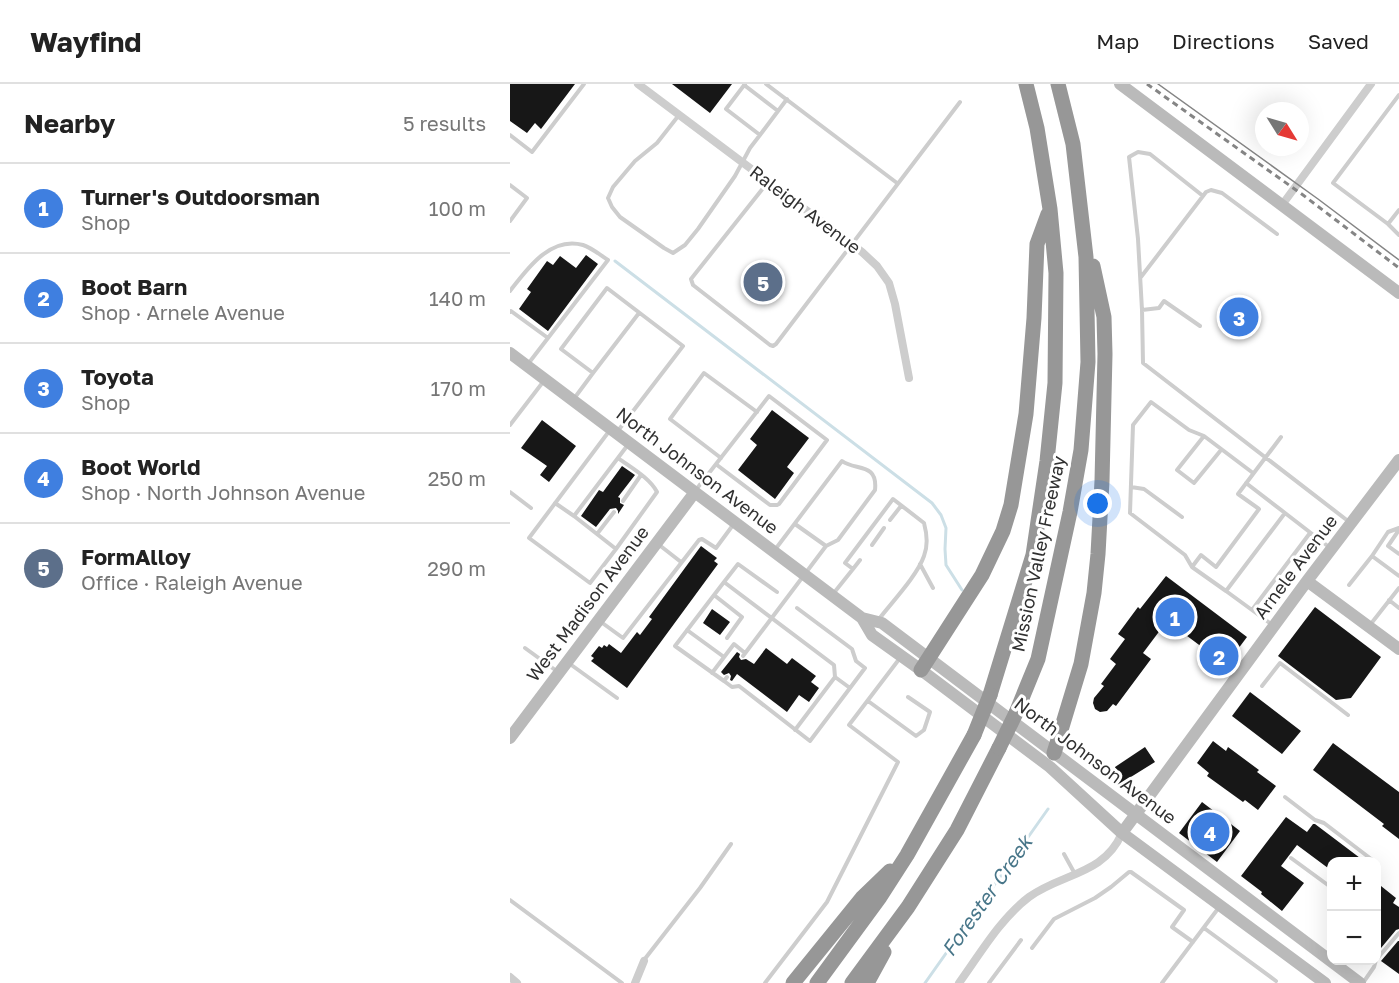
<!DOCTYPE html>
<html lang="en">
<head>
<meta charset="utf-8">
<style>
	:root { --surface:#fff; --page:#f6f6f6; --text:#222; --muted:#767676; --line:#e0e0e0; --accent:#2563eb }
	body { margin:0; font-family:"Golos Text",sans-serif; background:var(--page); color:var(--text) }
	.controls { position:absolute; right:18px; bottom:18px; display:grid; overflow:hidden; border-radius:12px; box-shadow:0 6px 24px #0002 }
	.controls button { width:54px; height:54px; display:grid; place-items:center; padding:0; border:0; border-bottom:2px solid var(--line); background:var(--surface); color:var(--text); font:30px sans-serif }
	.compass { position:absolute; left:745px; top:18px; width:54px; height:54px; border-radius:50%; background:var(--surface); box-shadow:0 6px 24px #0002; rotate:127deg }
	.you { position:absolute; left:588px; top:420px; width:21px; height:21px; margin:-15px; border:4px solid #fff; border-radius:50%; background:#1a73e8; box-shadow:0 0 0 9px #1a73e833 }
	.badge { display:grid; place-items:center; width:39px; height:39px; border-radius:50%; background:var(--accent); color:#fff; font-size:20px; font-weight:700 }
	.pin { position:absolute; translate:-50% -50%; border:3px solid #fff; box-shadow:0 2px 6px #0006 }
	.list { margin:0; padding:0; list-style:none }
	h2 { display:flex; justify-content:space-between; align-items:center; height:78px; margin:0; padding:0 24px; font-size:26px }
	h2 small { font-size:20px; font-weight:400; color:var(--muted) }
	.list li { display:grid; grid-template-columns:39px 1fr auto; gap:18px; align-items:center; box-sizing:border-box; height:90px; padding:0 24px; border-top:2px solid var(--line) }
	.list b { display:block; font-size:22px; white-space:nowrap }
	.list p { margin:0; font-size:20px; white-space:nowrap; color:var(--muted) }
	.list em { font-size:20px; font-style:normal; color:var(--muted) }
	.map { position:relative; flex:none; width:889px; height:899px; overflow:hidden }
	header { display:flex; align-items:center; gap:36px; box-sizing:border-box; height:84px; padding:0 30px; background:var(--surface); border-bottom:2px solid var(--line) }
	header strong { font-size:28px }
	nav { display:flex; gap:33px; margin-inline-start:auto; font-size:21px }
	main { display:flex }
	aside { flex:1; background:var(--surface) }
	.map>svg:first-child { display:block }
</style>
</head>
<body>
<header>
<strong>Wayfind</strong>
<nav><a>Map</a><a>Directions</a><a>Saved</a></nav>
</header>
<main>
<aside>
<h2>Nearby<small>5 results</small></h2>
<ul class="list">
<li><span class="badge" style="background:#3f7fe0">1</span><div><b>Turner's Outdoorsman</b><p>Shop</p></div><em>100 m</em></li>
<li><span class="badge" style="background:#3f7fe0">2</span><div><b>Boot Barn</b><p>Shop · Arnele Avenue</p></div><em>140 m</em></li>
<li><span class="badge" style="background:#3f7fe0">3</span><div><b>Toyota</b><p>Shop</p></div><em>170 m</em></li>
<li><span class="badge" style="background:#3f7fe0">4</span><div><b>Boot World</b><p>Shop · North Johnson Avenue</p></div><em>250 m</em></li>
<li><span class="badge" style="background:#5c6f8a">5</span><div><b>FormAlloy</b><p>Office · Raleigh Avenue</p></div><em>290 m</em></li>
</ul>
</aside>
<div class="map">
<svg width="889" height="899" viewBox="0 0 889 899">
	<rect width="100%" height="100%" fill="#fff"/>
	<g fill="none" stroke-linecap="round" stroke-linejoin="round">
		<!-- stream -->
		<path stroke="#ccdfe6" stroke-width="3" d="M105 177 422 419 431 431 436 444 435 465 436 481 452 506
			M415 899 538 725"/>
	</g>
	<!-- building -->
	<path fill="#171717" d="M0 0H65L31 45 25 39 17 49 0 37Z
		M162 0H222L200 29Z
		M76 171 88 180 38 247 9 225 21 208 17 205 37 177 43 181 50 172 66 184Z
		M262 326 299 354 277 383 284 389 265 415 228 386 247 361 240 355Z
		M32 336 66 362 39 398 30 391 37 382 11 364Z
		M112 382 125 391 108 413 110 414V419L114 421 108 430V427L106 424 100 425 86 443 71 432 89 406 93 408Z
		M191 462 207 474 204 477 208 480 117 604 81 577 84 574 81 572 89 562 92 564 94 561 97 563 99 560 111 569 127 548 130 551 142 535 139 533Z
		M656 492 737 553 716 581 657 537 633 569 641 575 606 622 603 620 597 627 590 628 585 625 583 619 584 614 594 602 591 600 606 580 600 575 615 555 608 550 628 523 630 525Z
		M805 523 871 573 841 614 826 616 768 572Z
		M202 525 220 538 210 551 193 539Z
		M256 564 277 580 282 574 306 592 301 598 309 604 299 618 289 611 277 628 227 590 222 597 220 596 221 592 219 589 214 591 211 588 227 568 230 570 229 573 231 576 236 575 244 580Z
		M740 608 791 647 772 670 722 632Z
		M703 657 716 667 718 663 749 686 747 688 766 702 748 726 735 716 733 718 697 692 699 689 687 679Z
		M823 659 889 708V755L872 742 874 740 803 686Z
		M635 663 645 678 608 701 600 689 606 686 605 683Z
		M692 718 730 747 707 778 669 749Z
		M776 733 797 748 803 740H805L854 777H822V787L787 761 771 782 794 799 772 827 751 810 752 808 731 792Z
		M871 802 886 814 883 819 889 823V845L886 846 871 864 867 860V808Z
		M888 857H889V890L871 877Z"/>
	<g fill="none" stroke-linecap="round" stroke-linejoin="round">
		<!-- lane -->
		<path stroke="#cdcdcd" stroke-width="4" d="M256 0 387 99
			M234 1 268 27
			M889 11 823 99 878 140 889 151
			M169 31 147 59 125 77 103 103 98 114 102 123 110 133 154 164 163 169 175 161 188 145 225 92 240 64 250 51 216 25 235 0
			M0 51 22 68 74 0
			M250 51 277 15
			M258 98 181 195 183 201 260 261 263 262 266 260 450 18
			M0 101 17 114 0 137
			M693 112 696 108 701 106 712 109 767 150
			M878 140 889 126
			M631 193 693 112 640 70 628 68 619 73 628 155 632 226 633 279 838 437
			M0 207C17 185 40 152 73 161 82 164 90 171 98 176L38 254
			M632 226 649 224 654 217 690 242
			M0 228 1 227 38 254 18 280
			M83 289 129 229
			M63 316 83 289 51 265 97 204 173 262 107 348
			M0 341 33 298
			M100 346 19 454 80 499 106 465
			M694 352 667 386 684 399 711 366
			M108 374C120 383 140 394 147 408L106 465 64 432 117 362
			M211 374 160 335 194 289 247 328
			M736 399 775 429
			M621 403 634 405 672 433
			M185 407 259 312 317 356 269 420 267 421H260L207 381
			M0 408 21 424
			M113 417 131 391
			M45 419 64 432
			M380 436 391 422
			M285 440 316 462
			M889 446 878 462 889 470
			M800 449 742 526 716 507 775 429 819 463
			M87 450 104 428
			M148 460 171 478
			M362 461 374 444
			M862 472 878 448 889 444
			M410 480 423 504
			M682 483 691 471 706 483 749 425 728 410 771 353
			M343 485 350 476
			M214 498 228 480 267 508
			M839 501 862 472 889 492
			M716 507 682 483 675 471 620 429 623 341 641 318 679 346 694 352 743 389
			M323 510 343 485 335 479 383 415 414 439C417 450 418 462 414 472 407 492 382 518 369 535
			M204 511 232 533 217 554
			M879 516 889 524
			M287 524 342 565 346 577 355 584 340 604
			M742 526 761 540
			M91 538 113 554 189 456 192 455 206 464 223 441
			M860 541 889 504
			M177 546 214 573
			M15 564 48 588
			M233 572 316 462 328 456 365 406C368 378 345 387 332 377L264 467
			M60 580 107 614
			M202 589 224 560 235 569
			M214 597 165 562 214 498 324 581 325 593 340 604 300 657 229 602 222 603 214 597 217 593
			M752 602 770 579 838 631
			M358 617 406 652 414 646 420 628 398 613
			M285 646 325 593
			M775 713 805 736 814 739 865 778
			M554 770 565 790
			M781 774 822 804
			M0 816 112 899
			M694 844 766 897
			M522 864 544 835 585 814 601 803 619 788H621L674 826 662 843 683 858
			M134 876 190 804 221 760
			M866 876 889 849
			M255 899 317 818 388 678 339 641 390 574
			M479 899 511 856
			M652 899 710 822
			M853 899 864 883 866 876"/>
		<!-- street -->
		<path stroke="#cdcdcd" stroke-width="8" d="M128 0 352 168 367 182 379 199 385 220 399 294
			M772 121 861 0
			M0 893 7 899
			M125 899 134 877
			M449 899C470 870 490 835 519 813 552 789 594 791 612 749"/>
		<!-- secondary -->
		<path stroke="#bababa" stroke-width="12" d="M610 0 889 209
			M0 269 352 534 372 539 850 899
			M797 497 889 565
			M352 534 362 551 411 586 540 683 612 749 815 899
			M0 654 185 408
			M612 749 797 497 889 376"/>
		<!-- highway -->
		<path stroke="#979797" stroke-width="15" d="M411 586 472 491 493 447 501 421 516 330 524 234 527 160 538 130
			M480 611 523 471 537 377 545 299 546 189 540 125 527 44 516 0
			M506 629 528 575 560 428 571 366 578 278 576 173 563 60 548 0
			M544 669 571 580 584 509 588 470 592 397 595 270 594 233 583 182
			M283 899 352 814 380 787
			M307 899 370 813 397 771 464 651
			M342 899 398 823 447 746 489 664
			M357 899 374 868"/>
		<!-- tram -->
		<path stroke="#858585" stroke-width="1.5" d="M648 0 808 115 889 176"/>
		<!-- rail -->
		<path stroke="#858585" stroke-width="3" stroke-dasharray="6 4.5" stroke-linecap="butt" d="M637 0 793 111 889 184"/>
		<!-- highway-bridge -->
		<path stroke="#979797" stroke-width="15" d="M464 651 480 611
			M489 664 506 629"/>
	</g>
	<g text-anchor="middle" stroke-width="6" stroke-linejoin="round" paint-order="stroke">
		<!-- street labels -->
		<g font-size="18" fill="#303030" stroke="#fff">
			<text transform="translate(295 126) rotate(37)" y="6">Raleigh Avenue</text>
			<text transform="translate(187 387) rotate(37)" y="6">North Johnson Avenue</text>
			<text transform="translate(529 470) rotate(-78)" y="6">Mission Valley Freeway</text>
			<text transform="translate(786 483) rotate(-53)" y="6">Arnele Avenue</text>
			<text transform="translate(78 520) rotate(-53)" y="6">West Madison Avenue</text>
			<text transform="translate(585 677) rotate(37)" y="6">North Johnson Avenue</text>
		</g>
		<!-- water labels -->
		<g font-size="20" font-style="italic" fill="#487689" stroke="#fff">
			<text transform="translate(477 812) rotate(-55)" y="7">Forester Creek</text>
		</g>
	</g>
</svg>
<div class="controls">
<button>+</button>
<button>−</button>
</div>
<svg class="compass" viewBox="-18 -18 36 36"><path d="M0-13l5 13h-10z" fill="#e53935"/><path d="M0 13l5-13h-10z" fill="#767676"/></svg>
<div class="you"></div>
<div class="pin badge" style="left:665px;top:533px;background:#3f7fe0">1</div>
<div class="pin badge" style="left:709px;top:572px;background:#3f7fe0">2</div>
<div class="pin badge" style="left:729px;top:233px;background:#3f7fe0">3</div>
<div class="pin badge" style="left:700px;top:748px;background:#3f7fe0">4</div>
<div class="pin badge" style="left:253px;top:198px;background:#5c6f8a">5</div>
</div>
</main>
</body>
</html>
